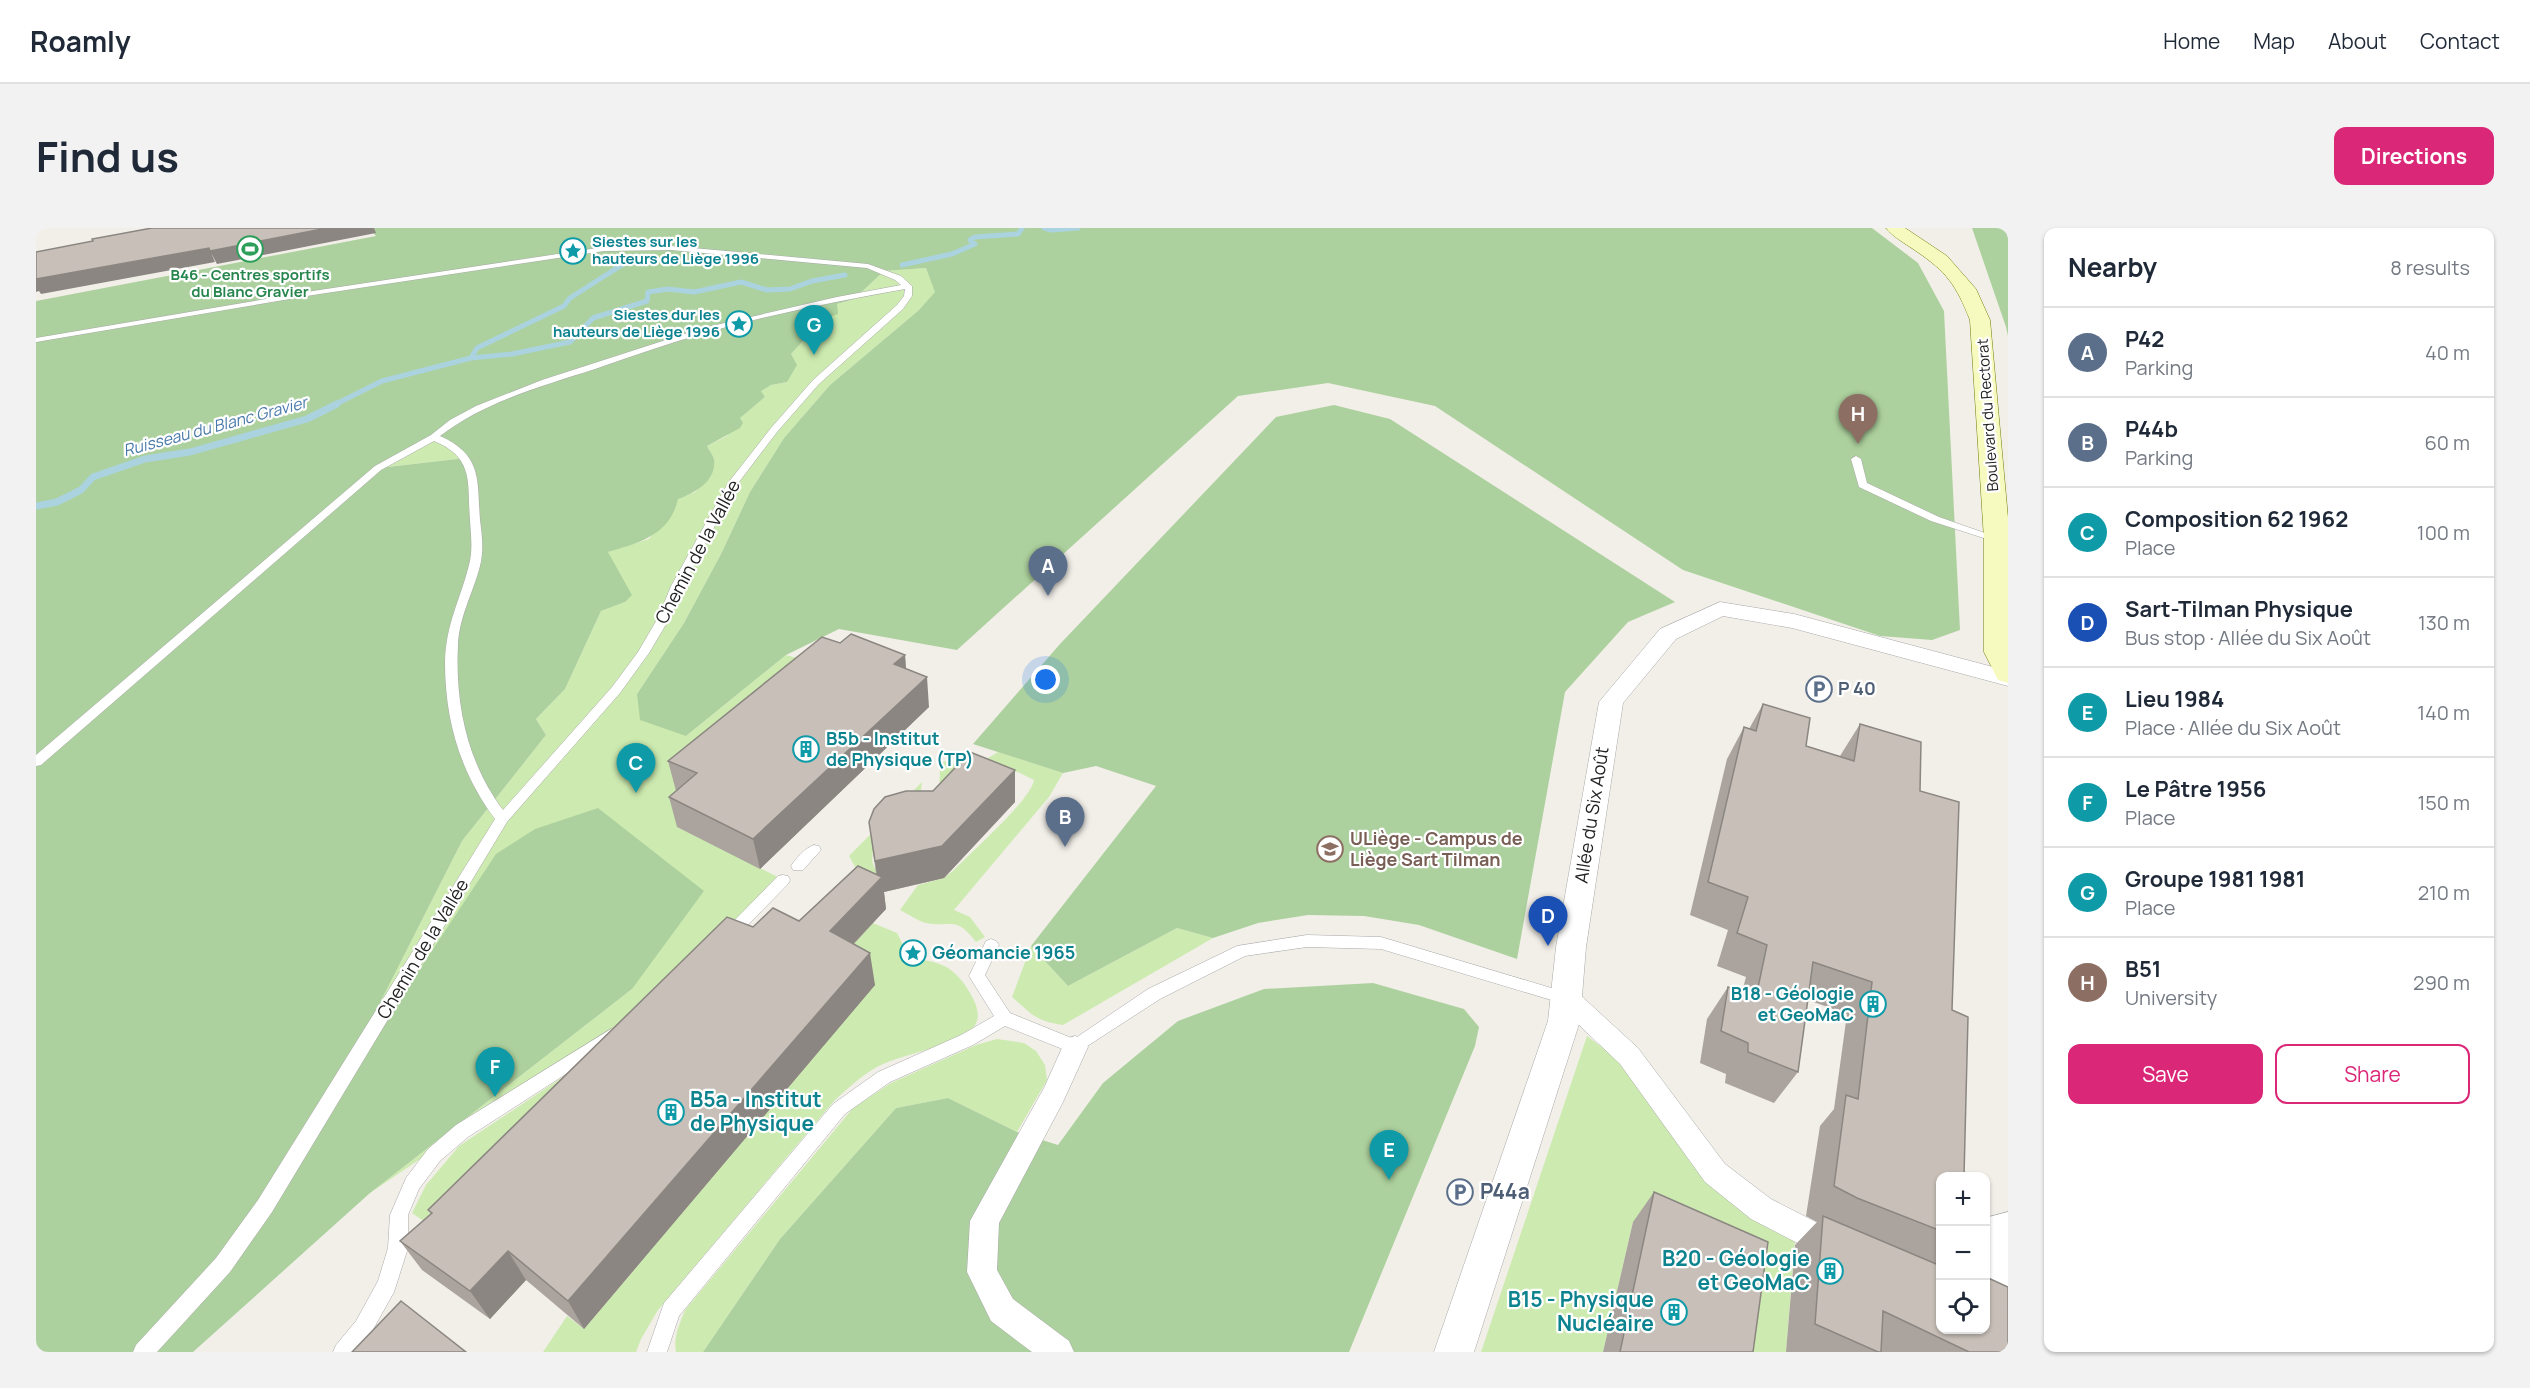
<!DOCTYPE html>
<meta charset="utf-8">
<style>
body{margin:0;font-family:Manrope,sans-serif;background:#f2f2f3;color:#1f2937}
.controls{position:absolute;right:18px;bottom:18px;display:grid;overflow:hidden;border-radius:12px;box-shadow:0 2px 4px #0004}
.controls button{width:54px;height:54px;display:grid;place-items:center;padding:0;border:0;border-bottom:2px solid #e0e1e3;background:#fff;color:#1f2937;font:30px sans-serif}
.you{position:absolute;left:1010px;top:452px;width:21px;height:21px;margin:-15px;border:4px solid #fff;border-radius:50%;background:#1a73e8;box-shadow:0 0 0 9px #1a73e833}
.badge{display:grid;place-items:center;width:39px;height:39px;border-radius:50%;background:#db2777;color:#fff;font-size:20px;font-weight:700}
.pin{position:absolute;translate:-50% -50px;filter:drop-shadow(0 2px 3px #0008)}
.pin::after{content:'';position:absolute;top:32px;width:21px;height:18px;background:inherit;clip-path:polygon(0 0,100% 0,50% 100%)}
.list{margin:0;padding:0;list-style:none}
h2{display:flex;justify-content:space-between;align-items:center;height:78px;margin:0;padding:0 24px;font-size:26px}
h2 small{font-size:20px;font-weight:400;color:#747a83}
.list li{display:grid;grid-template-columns:39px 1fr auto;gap:18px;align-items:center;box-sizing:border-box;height:90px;padding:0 24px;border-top:2px solid #e0e1e3}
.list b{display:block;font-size:22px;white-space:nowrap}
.list p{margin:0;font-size:20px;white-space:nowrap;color:#747a83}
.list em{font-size:20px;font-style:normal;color:#747a83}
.actions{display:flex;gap:12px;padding:18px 24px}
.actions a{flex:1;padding:14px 0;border:2px solid #db2777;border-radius:12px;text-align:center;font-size:21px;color:#db2777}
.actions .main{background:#db2777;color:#fff}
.icon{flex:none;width:33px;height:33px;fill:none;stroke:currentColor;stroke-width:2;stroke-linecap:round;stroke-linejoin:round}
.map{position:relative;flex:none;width:1972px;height:1124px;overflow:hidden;border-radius:12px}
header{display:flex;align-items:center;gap:36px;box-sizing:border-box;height:84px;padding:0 30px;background:#fff;border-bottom:2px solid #e0e1e3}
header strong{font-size:28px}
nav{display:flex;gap:33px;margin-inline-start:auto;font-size:21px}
.intro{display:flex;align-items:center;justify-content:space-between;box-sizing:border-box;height:144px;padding:0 36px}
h1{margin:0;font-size:42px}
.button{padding:15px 27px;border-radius:12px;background:#db2777;color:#fff;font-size:21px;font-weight:700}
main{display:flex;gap:36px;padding:0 36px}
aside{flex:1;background:#fff;border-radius:12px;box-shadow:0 2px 4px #0004}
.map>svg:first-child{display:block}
</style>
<header>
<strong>Roamly</strong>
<nav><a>Home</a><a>Map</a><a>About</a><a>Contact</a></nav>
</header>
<div class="intro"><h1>Find us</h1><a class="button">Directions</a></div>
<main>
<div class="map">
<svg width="1972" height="1124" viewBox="0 0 1972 1124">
<rect width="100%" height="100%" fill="#f2efe9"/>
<path fill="#cdebb0" d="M890,40L900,64L883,82L794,157L748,210L714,264L685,326L648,395L601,466L650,508L750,427L790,438L641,599L744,650L610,778L334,965L596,761L283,894L426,613L510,507L500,491L529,461L565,383L589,374L572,324L613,311L642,271L659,264L675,248L678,230L671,218L691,208L703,190L729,169L724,163L735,157L751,154L755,126L801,76L818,71L848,43Z
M398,209L431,230L342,240Z
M962,524L1027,545L1013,569L918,682L934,689L949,709L940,714C919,687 917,700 890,695C882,693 872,686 864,682L882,657L908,650L918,642C934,625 995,572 998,552L982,544L964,545L903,582L904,537L909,533C929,545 944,535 962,524Z
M886,554L881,592L841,612C835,627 833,636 845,648L826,651L813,628Z
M837,695L861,705L874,731C897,732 915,736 929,757C936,768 948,785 938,799C927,816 862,827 841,839C825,848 812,860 798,873L622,1082L605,1111L600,1124H507L531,1088L548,1101L838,757L799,735Z
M1141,700L1177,710L1027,797C999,793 996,786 976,769L995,718L1032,758Z
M599,801L413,1011L376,985L390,957L423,918Z
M1551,808L1587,835L1759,1012L1750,1124H1694L1597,994L1567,1124H1445Z
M961,811L988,815L1000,823L1009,837L1011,852L981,904L912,870L860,880L744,1011L667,1124H640C637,1109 644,1095 649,1082L817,880L855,855L940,817Z"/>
<path fill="#add19e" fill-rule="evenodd" d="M333,0H1836L1882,35L1908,83L1924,402L1896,412L1844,408L1647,342L1399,178L1292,155L1202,168L921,422L803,401L750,427L650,508L604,492L601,466L648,395L685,326L714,264L748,210L794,157L883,82L899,64L890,40L848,43L818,71L801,76L802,86L787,91L755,126L761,137L751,154L735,157L725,163L729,169L704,190L707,195L704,200L671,218C673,222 677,227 678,231C681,253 659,265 642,271C634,307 603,315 572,324L596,367L589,374L565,383L529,461L500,491L510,507L426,613L287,887L460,626L499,601L562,580L668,663L596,761L334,965L157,1124H0V73L340,8ZM398,209L430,230L343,240Z
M1936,0H1972V108L1970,99Z
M1298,177L1354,191L1639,374L1592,394L1529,464L1481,731L1383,697L1328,688L1272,687L1222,695L1177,710L1141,700L1032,758L995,718L1120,558L1060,538L1027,545L937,516L1024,416L1240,189Z
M1337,755L1428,781L1443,799L1439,818L1313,1124H667L744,1011L860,880L912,870L981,904L1022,917L1067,855L1142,793L1228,761Z"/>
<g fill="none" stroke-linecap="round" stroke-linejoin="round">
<path stroke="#aad3df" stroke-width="5" d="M1008,0L1016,2L1042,0
M866,37L916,26L939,16L934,12L939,9L982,6L986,0
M435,130L441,120L528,78L534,70L600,28
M298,177L346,153L435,130L476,126L534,114L557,90L611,73L612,64L632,61L658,64L705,54L731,62L754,61L776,53L809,47"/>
<path stroke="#aad3df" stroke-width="7" d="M0,278L21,274L45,262L57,249L109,231L154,224L271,191L301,176"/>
<g stroke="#a9a9a9" stroke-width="1">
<path id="service" d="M635,18L832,36L865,48L876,58V68L867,81L783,156L741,204L700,258L647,358L635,388L613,425L584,465L471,594L236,984L194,1044L121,1124H97L100,1117L180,1030L222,972L459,591C424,544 409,492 409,434C410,395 424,373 433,337C437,322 435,308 434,292C431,255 439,230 398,213L345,242L5,537L0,538V527L339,238L395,207L414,192L440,178L506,152L667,100L801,69L865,57L859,52L831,40L635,22L568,23L277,67L0,114V110L277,63L568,19ZM869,61L868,68L861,77L777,152L735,200L692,255L635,358L623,388L602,424L576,459L467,582C431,534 419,476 422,417C423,389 437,365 444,338C448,322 446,308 444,292C441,253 447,227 404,208C448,174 506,158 559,141C596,128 634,115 672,104C736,86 803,73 869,61Z
M1820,228L1825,231L1831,255L1903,289L1966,311L1961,314L1957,313L1895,293L1823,259L1815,231Z
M778,617L783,618L785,622L767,642H757L755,638C760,630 769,620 778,617Z
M747,647L752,648L754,652L752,656L699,710L694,712L689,710L686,706L689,702L742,648Z
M1271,707L1345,709L1532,765L1538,766L1540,771L1538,776L1532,777L1345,721L1271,719L1209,728L1124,771L1039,826L969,798L937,817L854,854L809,886L643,1088L631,1124H611L628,1075L797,876L842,844L925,807L958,788L933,748L950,713L955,711L960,713L963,717L949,747L974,785L1038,811L1112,761L1201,718Z
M575,801L581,803L583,808L581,813L432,909L404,933L383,961L372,987V1020L358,1064L334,1107L320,1124H297L300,1117L320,1093L342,1053L352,1020L354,987L370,950L392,921L420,897Z"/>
</g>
<g stroke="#a9a9a9" stroke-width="1">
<path id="pedestrian" d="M1532,761L1541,764L1602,820L1689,936L1735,971L1807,1008L1812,1018L1807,1028L1797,1032L1787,1028L1715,991L1669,954L1584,836L1523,778L1520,771L1523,764Z
M1039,808L1048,811L1052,819L1027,874L963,995L961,1042L977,1071L1033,1113L1038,1124H996L955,1093L931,1044L934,993L1008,860L1030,811Z
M1972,984V1094L1963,1097L1952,1093L1950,1087V996L1953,989Z"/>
</g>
<g stroke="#a9a9a9" stroke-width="1">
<path id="minor" d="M1684,374L1758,386L1972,443V458L1756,400L1687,388L1640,411L1587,475L1550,719L1544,793L1438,1124H1398L1512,793L1520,719L1563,474L1624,401Z"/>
</g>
<g stroke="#707d05" stroke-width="1">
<path id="secondary" d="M1850,0H1869L1911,28L1940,61L1954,92L1972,290V455L1962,452L1948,424V311L1934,92C1920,57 1911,44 1880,23C1870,16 1857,9 1850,0Z"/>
</g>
<use href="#service" fill="#fff" fill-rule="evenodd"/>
<use href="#pedestrian" fill="#fff" fill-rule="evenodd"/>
<use href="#minor" fill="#fff" fill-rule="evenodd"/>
<use href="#secondary" fill="#f7fabf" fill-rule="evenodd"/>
</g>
<path fill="#aba49e" d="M804,415L869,427L870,441L893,479L724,641L641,599L633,569L640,563L632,533Z
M1727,476L1770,518L1804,528L1824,496L1884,563L1905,948V1032L1900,1036L1972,1124H1750L1759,1017L1781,994L1770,988L1784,898L1798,881L1811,786L1772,772L1762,844L1738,875L1689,855L1690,846L1664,835L1671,791L1692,759L1706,764L1710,749L1681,738L1692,702L1654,687L1691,531L1708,499L1713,501Z
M979,542V574L908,650L848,664L850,681L818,716L839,757L548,1101L490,1052L454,1091L386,1042L364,1013L395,986L392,982L717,699L763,693L840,646L833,594L897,563Z
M1618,964L1717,1124H1567L1597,994Z"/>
<path fill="#8b8681" d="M291,0H338L340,5L181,36L174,23Z
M173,20L179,34L5,66L3,63L0,64V51Z
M869,427L871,456L858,436Z
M891,449L893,479L724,641L717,611Z
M979,542V574L908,650L848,664L850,681L799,735L794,703L842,654L839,633Z
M834,725L839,757L548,1101L532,1073Z
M472,1023L490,1052L454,1091L434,1063Z"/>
<path fill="#c7bfb8" stroke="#8b8681" stroke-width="1.5" d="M116,0H291L174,23L173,20L0,51V24L57,13L56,11Z
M815,406L869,427L858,436L891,449L717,611L633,569L661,545L632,533L786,409L804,415Z
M1727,476L1774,490L1770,518L1818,533L1824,496L1885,514L1884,563L1923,574L1916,782L1932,789L1928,948H1905V1003L1821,970L1798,958L1810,867L1822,871L1836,754L1777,734L1762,844L1712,824V815L1685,803L1692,759L1720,769L1731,717L1701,705L1712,669L1672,654L1708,499L1720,503Z
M934,524L979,542L906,618L839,633L833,594L838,581L849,569L870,563H897Z
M822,638L846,649L794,703L834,725L532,1073L472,1023L434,1063L364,1013L396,985L392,982L691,689L717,699L737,680L763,693Z
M1618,964L1732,1014L1717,1124H1584Z
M1787,988L1905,1038V1101H1950V1049L1972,1059V1124H1933L1847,1083L1845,1124H1842L1779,1096Z
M365,1073L430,1124H316Z"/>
<defs>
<g id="stadium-ring" transform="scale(1.35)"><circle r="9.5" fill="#fff" stroke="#2e9e5b" stroke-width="1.5"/><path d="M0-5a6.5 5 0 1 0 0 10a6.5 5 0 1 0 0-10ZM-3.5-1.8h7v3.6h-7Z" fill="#2e9e5b"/></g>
<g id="sight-ring" transform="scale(1.35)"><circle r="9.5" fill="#fff" stroke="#0f9aa8" stroke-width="1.5"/><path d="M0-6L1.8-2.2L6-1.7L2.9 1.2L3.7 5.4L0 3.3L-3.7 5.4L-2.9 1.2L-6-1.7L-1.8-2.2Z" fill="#0f9aa8"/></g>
<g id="parking-ring" transform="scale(1.35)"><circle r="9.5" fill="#fff" stroke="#5c6f8a" stroke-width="1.5"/><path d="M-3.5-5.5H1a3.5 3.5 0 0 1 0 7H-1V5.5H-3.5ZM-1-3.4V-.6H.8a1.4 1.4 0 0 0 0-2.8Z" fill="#5c6f8a"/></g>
<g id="building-ring" transform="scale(1.35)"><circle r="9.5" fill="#fff" stroke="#0f9aa8" stroke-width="1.5"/><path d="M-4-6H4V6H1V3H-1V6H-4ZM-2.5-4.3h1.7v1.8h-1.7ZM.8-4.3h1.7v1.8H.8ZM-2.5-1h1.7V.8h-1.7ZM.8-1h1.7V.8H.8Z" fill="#0f9aa8"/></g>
<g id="university-ring" transform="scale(1.35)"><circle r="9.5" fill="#fff" stroke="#8d6e63" stroke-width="1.5"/><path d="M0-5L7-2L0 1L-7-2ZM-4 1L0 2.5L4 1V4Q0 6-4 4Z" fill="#8d6e63"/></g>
</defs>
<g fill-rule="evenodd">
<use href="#stadium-ring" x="214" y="21"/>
<use href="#sight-ring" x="537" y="23"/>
<use href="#sight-ring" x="703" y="96"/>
<use href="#parking-ring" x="1783" y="461"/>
<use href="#building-ring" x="770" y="521"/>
<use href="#university-ring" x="1294" y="621"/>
<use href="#sight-ring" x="877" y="725"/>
<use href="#building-ring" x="1837" y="776"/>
<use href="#building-ring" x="635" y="884"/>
<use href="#parking-ring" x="1424" y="964"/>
<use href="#building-ring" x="1794" y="1043"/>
<use href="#building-ring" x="1638" y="1084"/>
</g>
<g text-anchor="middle" stroke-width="4.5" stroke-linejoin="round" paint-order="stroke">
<g font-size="15" font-weight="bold" fill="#0d838f" stroke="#fff" text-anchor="start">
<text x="556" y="19">Siestes sur les<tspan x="556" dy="17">hauteurs de Liège 1996</tspan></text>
<text x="684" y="92" text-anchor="end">Siestes dur les<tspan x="684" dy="17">hauteurs de Liège 1996</tspan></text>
</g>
<g font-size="15" font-weight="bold" fill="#27864d" stroke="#fff">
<text x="214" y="52">B46 - Centres sportifs<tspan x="214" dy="17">du Blanc Gravier</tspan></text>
</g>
<g font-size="15" fill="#222" stroke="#fff">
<text transform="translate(1952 187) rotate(-94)" y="5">Boulevard du Rectorat</text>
</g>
<g font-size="16" font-style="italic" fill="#4a7aab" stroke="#fff">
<text transform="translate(179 198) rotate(-15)" y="6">Ruisseau du Blanc Gravier</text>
</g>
<g font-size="18" fill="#222" stroke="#fff">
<text transform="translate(662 324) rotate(-62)" y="6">Chemin de la Vallée</text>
<text transform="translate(1556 587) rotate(-81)" y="6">Allée du Six Août</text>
<text transform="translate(387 721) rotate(-59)" y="6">Chemin de la Vallée</text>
</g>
<g font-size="18" font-weight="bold" fill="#4e5e75" stroke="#fff" text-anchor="start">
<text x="1802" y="467">P 40</text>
</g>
<g font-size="18" font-weight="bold" fill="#0d838f" stroke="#fff" text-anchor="start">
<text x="790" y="517">B5b - Institut<tspan x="790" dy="21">de Physique (TP)</tspan></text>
<text x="896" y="731">Géomancie 1965</text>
<text x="1818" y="772" text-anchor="end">B18 - Géologie<tspan x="1818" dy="21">et GeoMaC</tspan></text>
</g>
<g font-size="18" font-weight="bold" fill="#785e54" stroke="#fff" text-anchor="start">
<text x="1314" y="617">ULiège - Campus de<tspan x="1314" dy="21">Liège Sart Tilman</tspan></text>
</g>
<g font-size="21" font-weight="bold" fill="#0d838f" stroke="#fff" text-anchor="end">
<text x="654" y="879" text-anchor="start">B5a - Institut<tspan x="654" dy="24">de Physique</tspan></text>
<text x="1774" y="1038">B20 - Géologie<tspan x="1774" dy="24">et GeoMaC</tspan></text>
<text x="1618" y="1079">B15 - Physique<tspan x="1618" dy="24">Nucléaire</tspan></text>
</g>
<g font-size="21" font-weight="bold" fill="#4e5e75" stroke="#fff" text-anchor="start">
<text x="1444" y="971">P44a</text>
</g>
</g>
</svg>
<div class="controls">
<button>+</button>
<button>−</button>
<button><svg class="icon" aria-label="locate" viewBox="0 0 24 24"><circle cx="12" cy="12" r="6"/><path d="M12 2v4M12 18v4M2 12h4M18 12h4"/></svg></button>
</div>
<div class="you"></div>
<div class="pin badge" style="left:1012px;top:368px;background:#5c6f8a">A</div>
<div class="pin badge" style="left:1029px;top:619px;background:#5c6f8a">B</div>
<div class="pin badge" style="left:600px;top:565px;background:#0f9aa8">C</div>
<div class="pin badge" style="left:1512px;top:718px;background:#1a4fb4">D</div>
<div class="pin badge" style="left:1353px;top:952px;background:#0f9aa8">E</div>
<div class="pin badge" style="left:459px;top:869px;background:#0f9aa8">F</div>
<div class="pin badge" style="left:778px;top:127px;background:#0f9aa8">G</div>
<div class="pin badge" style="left:1822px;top:216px;background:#8d6e63">H</div>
</div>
<aside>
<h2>Nearby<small>8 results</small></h2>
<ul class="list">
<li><span class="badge" style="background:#5c6f8a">A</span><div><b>P42</b><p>Parking</p></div><em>40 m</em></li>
<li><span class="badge" style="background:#5c6f8a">B</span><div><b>P44b</b><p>Parking</p></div><em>60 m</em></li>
<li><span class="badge" style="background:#0f9aa8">C</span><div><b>Composition 62 1962</b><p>Place</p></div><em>100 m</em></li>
<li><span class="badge" style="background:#1a4fb4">D</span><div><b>Sart-Tilman Physique</b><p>Bus stop · Allée du Six Août</p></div><em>130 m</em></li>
<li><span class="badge" style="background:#0f9aa8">E</span><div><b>Lieu 1984</b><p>Place · Allée du Six Août</p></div><em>140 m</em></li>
<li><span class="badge" style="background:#0f9aa8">F</span><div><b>Le Pâtre 1956</b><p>Place</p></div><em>150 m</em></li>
<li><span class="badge" style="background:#0f9aa8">G</span><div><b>Groupe 1981 1981</b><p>Place</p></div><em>210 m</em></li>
<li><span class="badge" style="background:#8d6e63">H</span><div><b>B51</b><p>University</p></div><em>290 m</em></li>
</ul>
<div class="actions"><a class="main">Save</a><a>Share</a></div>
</aside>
</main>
